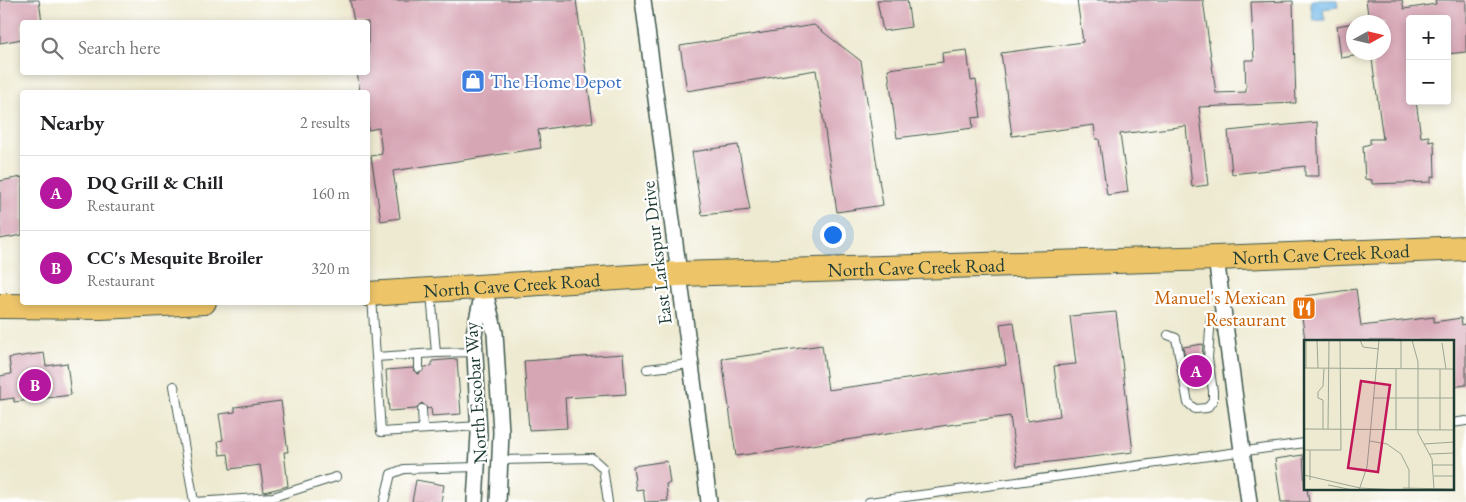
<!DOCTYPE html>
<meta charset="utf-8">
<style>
body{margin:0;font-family:"EB Garamond",serif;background:#f2f2f2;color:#202124}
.controls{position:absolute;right:15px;top:15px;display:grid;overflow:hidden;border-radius:5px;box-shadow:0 2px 8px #0003}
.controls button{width:45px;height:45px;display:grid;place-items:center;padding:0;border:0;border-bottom:1px solid #e0e0e0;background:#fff;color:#202124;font:25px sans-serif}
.compass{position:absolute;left:1346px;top:15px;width:45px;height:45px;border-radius:50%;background:#fff;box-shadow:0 2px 8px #0003;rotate:82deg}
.you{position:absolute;left:832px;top:234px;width:18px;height:18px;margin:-12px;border:4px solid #fff;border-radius:50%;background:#1a73e8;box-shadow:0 0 0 8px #1a73e833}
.badge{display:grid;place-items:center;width:32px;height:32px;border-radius:50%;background:#b5179e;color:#fff;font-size:16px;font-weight:700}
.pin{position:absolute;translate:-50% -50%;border:2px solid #fff;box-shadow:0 1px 5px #0006}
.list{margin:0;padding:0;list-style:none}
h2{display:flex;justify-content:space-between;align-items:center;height:65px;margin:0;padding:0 20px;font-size:21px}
h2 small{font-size:16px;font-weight:400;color:#757577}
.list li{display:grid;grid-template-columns:32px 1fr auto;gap:15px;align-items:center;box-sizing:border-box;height:75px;padding:0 20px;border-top:1px solid #e0e0e0}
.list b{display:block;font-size:19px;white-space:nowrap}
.list p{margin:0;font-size:16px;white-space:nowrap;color:#757577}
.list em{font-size:16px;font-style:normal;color:#757577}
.icon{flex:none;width:28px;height:28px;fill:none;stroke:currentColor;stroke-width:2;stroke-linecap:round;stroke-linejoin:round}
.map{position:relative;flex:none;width:1466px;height:502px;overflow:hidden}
.search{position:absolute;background:#fff;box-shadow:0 2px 8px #0003;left:20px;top:20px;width:350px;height:55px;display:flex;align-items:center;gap:12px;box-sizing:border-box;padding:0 18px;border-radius:5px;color:#757577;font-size:19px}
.panel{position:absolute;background:#fff;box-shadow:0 2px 8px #0003;left:20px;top:90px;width:350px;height:215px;border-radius:5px}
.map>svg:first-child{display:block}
</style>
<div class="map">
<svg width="1466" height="502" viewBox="0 0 1466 502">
<rect width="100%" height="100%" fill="#fff"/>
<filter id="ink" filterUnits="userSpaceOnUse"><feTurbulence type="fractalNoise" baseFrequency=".02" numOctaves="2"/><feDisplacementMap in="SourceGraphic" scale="10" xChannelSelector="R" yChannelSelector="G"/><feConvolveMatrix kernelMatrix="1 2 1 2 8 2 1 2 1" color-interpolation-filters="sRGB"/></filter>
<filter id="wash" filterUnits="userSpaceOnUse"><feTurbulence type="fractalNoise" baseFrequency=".0096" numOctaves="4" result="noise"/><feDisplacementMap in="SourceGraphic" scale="20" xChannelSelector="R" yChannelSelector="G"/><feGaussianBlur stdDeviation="1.12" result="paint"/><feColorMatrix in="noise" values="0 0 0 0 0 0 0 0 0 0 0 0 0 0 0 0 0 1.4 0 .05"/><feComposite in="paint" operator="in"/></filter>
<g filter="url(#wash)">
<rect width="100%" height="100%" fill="#eeead1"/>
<path fill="#6fb7e7" stroke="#477a8e" d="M1312,0H1337L1338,7L1323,9L1325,20L1313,21L1310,2Z"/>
<g id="blocks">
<path fill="#d7a6b5" d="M0,0H39L42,22H22V39L0,43Z
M350,0H576L593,122L538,130L541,148L393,171L400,218L381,221L371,156L382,154L379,128L368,130V92H360L357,72H368V22H354Z
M877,0H907L911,27L883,31Z
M1077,0H1203L1216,93L1246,92L1245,60H1254L1251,2L1293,1L1296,103L1199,107L1208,185L1192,187L1186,126L1120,134L1128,192L1107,195L1099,139H1096L1094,125L1012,136L1001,53L1083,42Z
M1366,0H1402L1404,9L1436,4L1435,0H1466V52L1447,54V19H1410V101H1416L1421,137L1429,136V142L1434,141L1435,176L1431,177V182L1372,184V180L1365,179L1363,146L1370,144V139H1383L1371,52H1384V22H1369Z
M1354,23V56L1341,58L1337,26Z
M814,25L861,61L883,205L837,212L816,70L687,91L680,46Z
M967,50L971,81L976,80L981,117L972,118L973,128L897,138L888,69L943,62L942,53Z
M1317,122L1319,176H1305V166L1232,174L1228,131Z
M738,145L750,210L702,215L692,152Z
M22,177V235L0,239V181Z
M1356,289L1361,326L1434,317V322L1461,318L1462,325L1466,324V385L1452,387V341H1305L1300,300L1306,299L1305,296Z
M1116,312L1133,452L1017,466L1010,416L736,456L722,359L822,345L828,390L1006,365L1000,324L1014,322L1027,421L1060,416L1054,366L1076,364L1070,316Z
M1203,344L1202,359L1206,384L1191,386L1183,347Z
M44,353L46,366L67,363L71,395L14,402V398L0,400V376L11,374L9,358Z
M623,354L626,394L565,398L567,428L529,430L524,361Z
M457,359L461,414L432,416L431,408L428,409L422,403L419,405L416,409L389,411L386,370L413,368L416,373L419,374L425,367L432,366V361Z
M281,401L288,452H284L288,486L264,492L260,465L230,469L228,454L220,455L218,441L223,440L219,414L235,412V407Z
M1303,455L1305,488H1307L1309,502H1281L1275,459Z
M667,461L670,483L666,484L668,501L645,502L643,489L636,490L633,466Z
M416,480L444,485L441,502H412Z"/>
</g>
</g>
<g filter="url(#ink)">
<use href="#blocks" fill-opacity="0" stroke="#3e574c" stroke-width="1"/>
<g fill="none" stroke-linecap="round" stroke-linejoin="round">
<g stroke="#3e574c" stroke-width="10">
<path id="lane" d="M372,297L376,357L436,353L431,293
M1168,335L1176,338L1188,403L1195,409L1207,408L1213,400V391L1208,358L1211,316
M436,353L475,352
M419,354V368
M376,357L381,432L479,426
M647,369L690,364
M174,386L194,502L273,497L336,477
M422,409L423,429
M1452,423L1466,421
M501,460L592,458L603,468L608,502
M384,502L391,474L404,469L478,467
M869,502L1305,443"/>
</g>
<g stroke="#3e574c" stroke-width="18">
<path id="street" d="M643,0L709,502
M1216,258L1249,502
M484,288L495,333L501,432L498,502
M475,502L479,434L474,334L483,292"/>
</g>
<g stroke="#3e574c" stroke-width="26">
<g id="primary">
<path id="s1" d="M368,294L679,274L1216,258L1466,248"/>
<path d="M0,306L101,307L204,302"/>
</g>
</g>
<use href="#lane" stroke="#fff" stroke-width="8"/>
<use href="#street" stroke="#fff" stroke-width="15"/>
<use href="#primary" stroke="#eec469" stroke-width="24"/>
</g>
</g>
<defs>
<g id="shop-square" transform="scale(1.25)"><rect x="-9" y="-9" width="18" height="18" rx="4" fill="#3f7fe0" stroke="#fff"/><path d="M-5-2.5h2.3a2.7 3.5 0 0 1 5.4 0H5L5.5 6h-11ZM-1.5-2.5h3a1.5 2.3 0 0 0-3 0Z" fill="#fff"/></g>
<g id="restaurant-square" transform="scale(1.25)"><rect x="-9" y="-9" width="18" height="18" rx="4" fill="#e8710a" stroke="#fff"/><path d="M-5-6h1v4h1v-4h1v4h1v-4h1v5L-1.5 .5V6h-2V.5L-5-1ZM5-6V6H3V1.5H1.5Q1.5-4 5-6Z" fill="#fff"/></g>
</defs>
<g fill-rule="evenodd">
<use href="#shop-square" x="473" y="81"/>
<use href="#restaurant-square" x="1304" y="308"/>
</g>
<g text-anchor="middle" stroke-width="4.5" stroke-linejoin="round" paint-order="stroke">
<g font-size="19" fill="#366cbe" stroke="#fff" text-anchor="start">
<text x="490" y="88">The Home Depot</text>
</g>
<g font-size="19" fill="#1f3d34" stroke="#fff">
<text transform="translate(656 253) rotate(-97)" y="7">East Larkspur Drive</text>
<text dy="7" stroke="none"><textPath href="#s1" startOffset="954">North Cave Creek Road</textPath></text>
<text dy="7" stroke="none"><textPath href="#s1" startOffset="549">North Cave Creek Road</textPath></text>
<text dy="7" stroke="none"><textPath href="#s1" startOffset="144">North Cave Creek Road</textPath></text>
<text transform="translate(475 393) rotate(-94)" y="7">North Escobar Way</text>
</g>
<g font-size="19" fill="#c56008" stroke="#fff" text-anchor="end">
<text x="1286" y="304">Manuel's Mexican<tspan x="1286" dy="22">Restaurant</tspan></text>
</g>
</g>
<g transform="translate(1304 340)">
<rect width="150" height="150" fill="#eeead1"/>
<path fill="none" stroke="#9ba592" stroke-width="1" d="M2,0V28M13,0L14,28M56,0L59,7L75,9M97,0V28M108,0L114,22V93L128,119L130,150M138,3L142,29M0,28L150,29M70,58H150M0,85V35M0,89L150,90M19,89V60L14,58V52L19,46L20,29M24,89L25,0M92,90V29M136,90V29M66,101L83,104L97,114L105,130V150M120,104L150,102M0,110H37L36,0M6,110V140M126,114L150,113M129,125H150M0,135L56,148L94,150M130,136H150M24,145L49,150M99,148L150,149M55,150L63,127L75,0"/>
<path fill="#c2185b" fill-opacity="0.15" stroke="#c2185b" stroke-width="2.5" d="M57,41L86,45L74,132L44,128Z"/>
<rect width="150" height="150" fill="none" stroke="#1f3d34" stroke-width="2.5"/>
</g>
</svg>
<div class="controls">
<button>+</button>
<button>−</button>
</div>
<svg class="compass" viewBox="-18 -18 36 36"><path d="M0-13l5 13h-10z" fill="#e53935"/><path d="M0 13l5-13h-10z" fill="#757577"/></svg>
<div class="you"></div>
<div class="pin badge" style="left:1196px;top:371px">A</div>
<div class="pin badge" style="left:35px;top:385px">B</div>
<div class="search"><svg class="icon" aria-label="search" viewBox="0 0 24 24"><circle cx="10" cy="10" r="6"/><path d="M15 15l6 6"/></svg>Search here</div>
<section class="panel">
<h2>Nearby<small>2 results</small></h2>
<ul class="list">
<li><span class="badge">A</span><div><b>DQ Grill &amp; Chill</b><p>Restaurant</p></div><em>160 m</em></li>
<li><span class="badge">B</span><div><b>CC's Mesquite Broiler</b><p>Restaurant</p></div><em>320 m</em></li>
</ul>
</section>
</div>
